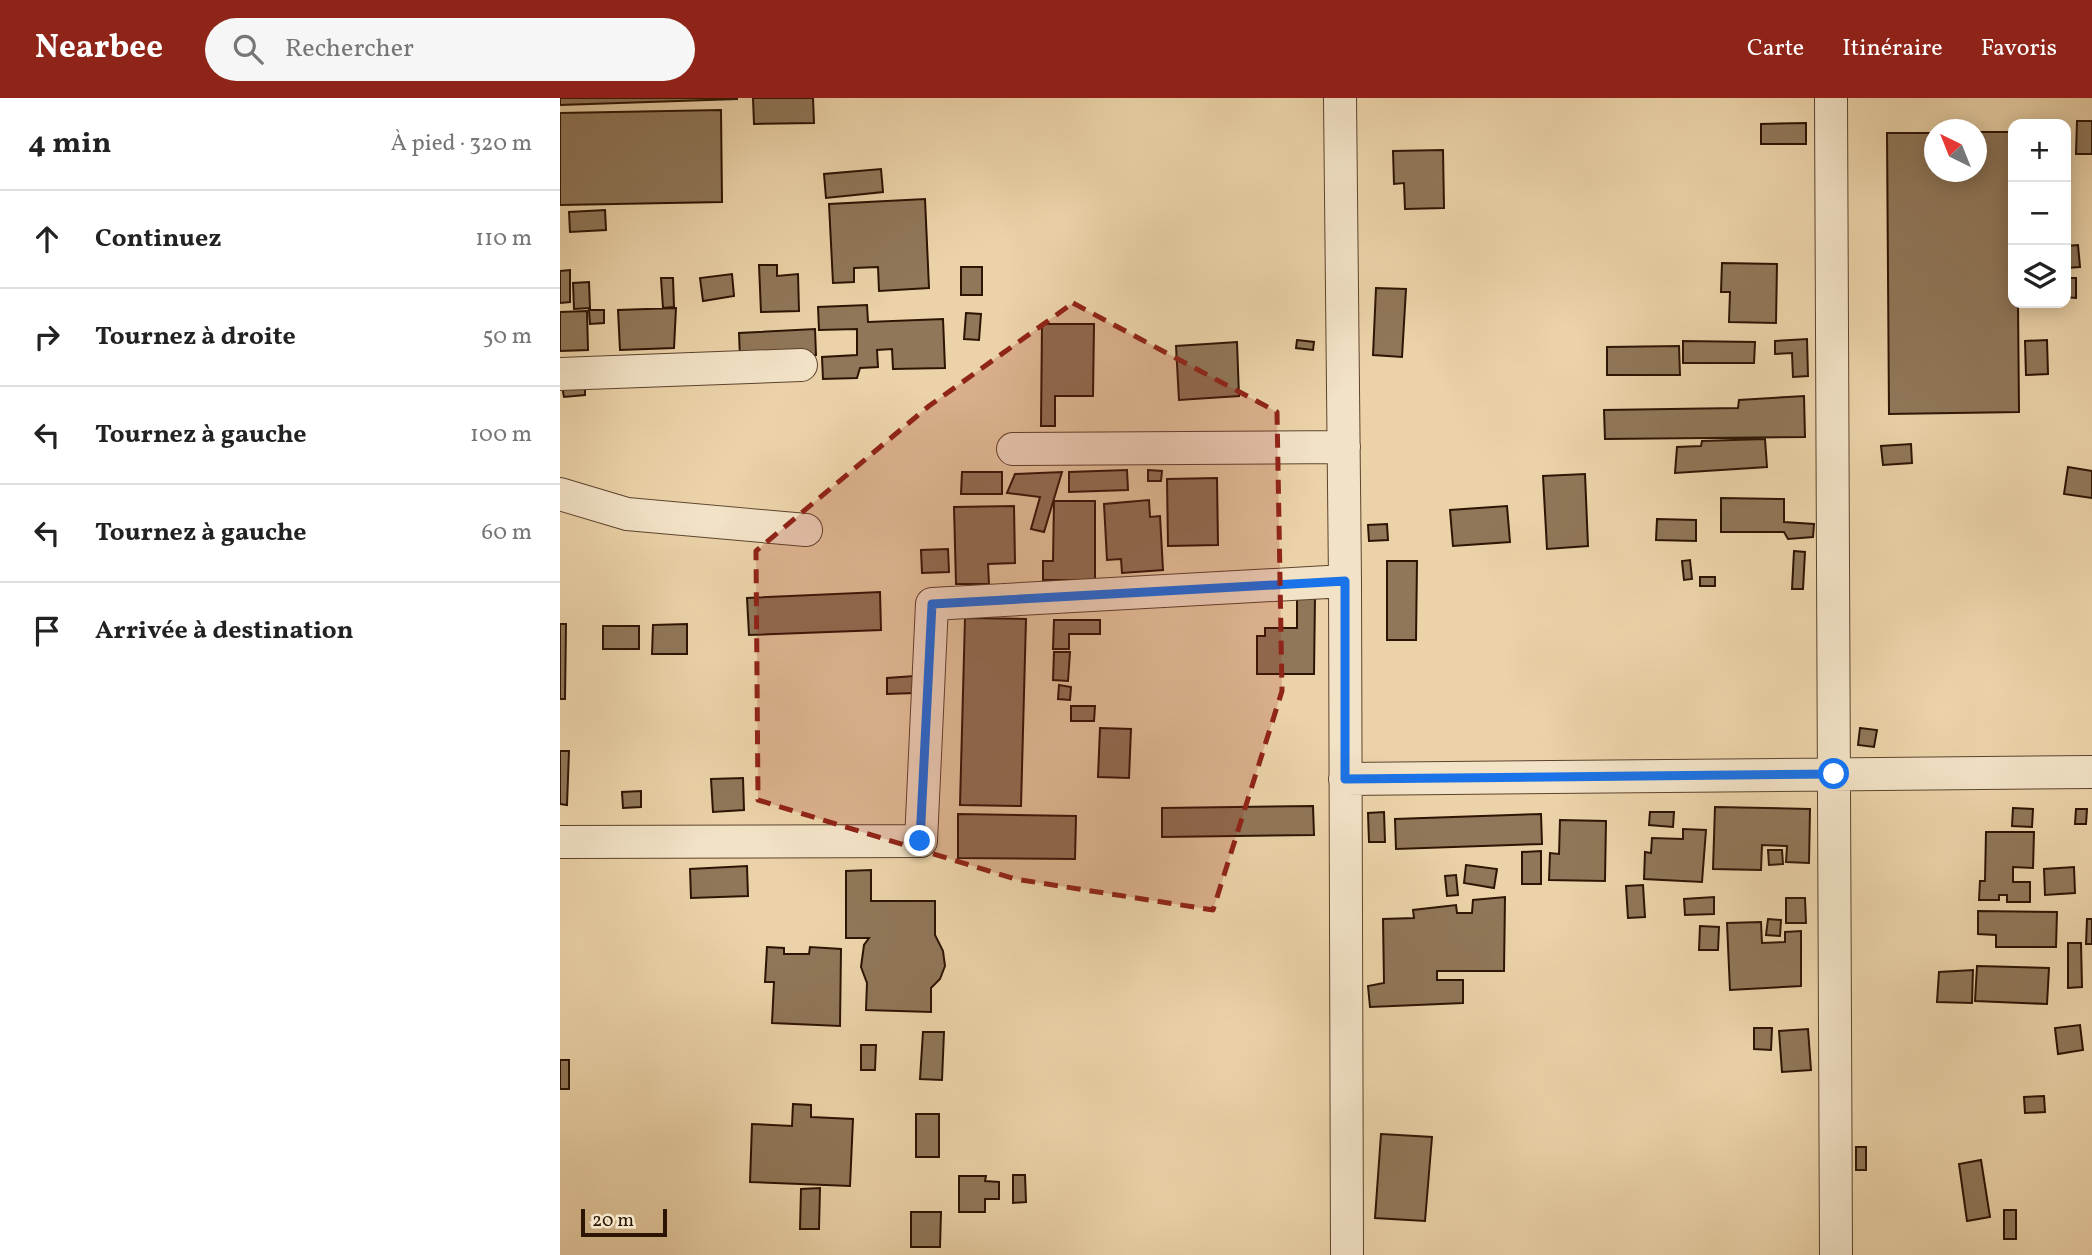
<!DOCTYPE html>
<html lang="fr">
<meta charset="utf-8">
<style>
body{margin:0;font-family:Vollkorn,serif;background:#f6f6f6;color:#222}
.controls{position:absolute;right:21px;top:21px;display:grid;overflow:hidden;border-radius:14px;box-shadow:0 4px 18px #0003}
.controls button{width:63px;height:63px;display:grid;place-items:center;padding:0;border:0;border-bottom:2px solid #e0e0e0;background:#fff;color:#222;font:35px sans-serif}
.compass{position:absolute;left:1364px;top:21px;width:63px;height:63px;border-radius:50%;background:#fff;box-shadow:0 4px 18px #0003;rotate:317deg}
.scale{position:absolute;left:21px;bottom:18px;width:86px;box-sizing:border-box;padding-left:7px;border:4px solid #2d1504;border-top:0;font-size:19px;line-height:24px;white-space:nowrap;color:#2d1504;-webkit-text-stroke:5px #f2e2c6;paint-order:stroke}
.stop{position:absolute;width:21px;height:21px;margin:-16px;border:5px solid #1a73e8;border-radius:50%;background:#fff}
.stop.end{background:#1a73e8;border-color:#fff;box-shadow:0 2px 7px #0008}
.list{margin:0;padding:0;list-style:none}
h2{display:flex;justify-content:space-between;align-items:center;height:91px;margin:0;padding:0 28px;font-size:30px}
h2 small{font-size:23px;font-weight:400;color:#767676}
.list li{display:grid;grid-template-columns:46px 1fr auto;gap:21px;align-items:center;box-sizing:border-box;height:98px;padding:0 28px;border-top:2px solid #e0e0e0}
.list b{display:block;font-size:26px;white-space:nowrap}
.list em{font-size:23px;font-style:normal;color:#767676}
.icon{flex:none;width:38px;height:38px;fill:none;stroke:currentColor;stroke-width:2;stroke-linecap:round;stroke-linejoin:round}
.map{position:relative;flex:none;width:1532px;height:1157px;overflow:hidden}
header{display:flex;align-items:center;gap:42px;box-sizing:border-box;height:98px;padding:0 35px;background:#8f2418;color:#fff}
header strong{font-size:33px}
nav{display:flex;gap:38px;margin-inline-start:auto;font-size:24px}
.search{width:490px;height:63px;background:#f6f6f6;display:flex;align-items:center;gap:18px;box-sizing:border-box;padding:0 24px;border-radius:38px;color:#767676;font-size:26px}
main{display:flex}
aside{flex:1;background:#fff}
.map>svg:first-child{display:block}
</style>
<header>
<strong>Nearbee</strong>
<div class="search"><svg class="icon" aria-label="search" viewBox="0 0 24 24"><circle cx="10" cy="10" r="6"/><path d="M15 15l6 6"/></svg>Rechercher</div>
<nav><a>Carte</a><a>Itinéraire</a><a>Favoris</a></nav>
</header>
<main>
<aside>
<h2>4 min<small>À pied · 320 m</small></h2>
<ul class="list">
<li><svg class="icon" aria-label="ahead" viewBox="0 0 24 24"><path d="M12 20V5M6 11l6-6 6 6"/></svg><div><b>Continuez</b></div><em>110 m</em></li>
<li><svg class="icon" aria-label="right" viewBox="0 0 24 24"><path d="M7 20v-9h11M14 6l5 5-5 5"/></svg><div><b>Tournez à droite</b></div><em>50 m</em></li>
<li><svg class="icon" aria-label="left" viewBox="0 0 24 24"><path d="M17 20v-9H6M10 6l-5 5 5 5"/></svg><div><b>Tournez à gauche</b></div><em>100 m</em></li>
<li><svg class="icon" aria-label="left" viewBox="0 0 24 24"><path d="M17 20v-9H6M10 6l-5 5 5 5"/></svg><div><b>Tournez à gauche</b></div><em>60 m</em></li>
<li><svg class="icon" aria-label="arrive" viewBox="0 0 24 24"><path d="M6 21V4h12l-3 4 3 4H6"/></svg><div><b>Arrivée à destination</b></div></li>
</ul>
</aside>
<div class="map">
<svg width="1532" height="1157" viewBox="0 0 1532 1157">
<rect width="100%" height="100%" fill="#ebd2a8"/>
<filter id="stains"><feTurbulence type="fractalNoise" baseFrequency=".00286" numOctaves="4"/><feColorMatrix values="0 0 0 0 .2 0 0 0 0 .09 0 0 0 0 .02 0 0 0 .5 -.17"/></filter>
<radialGradient id="worn" r=".72"><stop offset=".6" stop-color="#630" stop-opacity="0"/><stop offset="1" stop-color="#630" stop-opacity=".3"/></radialGradient>
<path fill="#907759" stroke="#2d1504" stroke-width="2" d="M0,0H177V1L0,7Z
M193,0H253L254,25L194,26Z
M161,12L162,104L0,107V15Z
M1463,23H1487V26H1463Z
M1517,23H1532V56H1516Z
M1246,25V46H1201V26Z
M1416,34H1453V205H1458L1459,314L1329,316L1327,35H1374V74H1416Z
M883,52L884,110L845,111L844,85L834,86L833,53Z
M321,71L323,94L266,100L264,76Z
M365,101L369,190L319,193L318,169L294,170V184L273,185L269,106Z
M45,112L46,132L10,134L9,114Z
M1518,147L1520,169L1506,170V148Z
M1162,165L1217,166L1216,225L1169,224L1170,194H1161Z
M199,167H217V178L238,176L239,213L201,214Z
M401,169H422V197H401Z
M10,172V204L0,205V173Z
M172,176L174,198L143,203L140,180Z
M101,180H113L114,209L103,210Z
M1506,180H1516V200L1506,199Z
M29,184L30,210L14,211L13,185Z
M816,190L846,191L842,259L813,257Z
M307,207L308,224L383,221L385,270L333,271L332,251L317,252L318,269L300,270L297,280L263,281L262,259L297,257V231L259,232L258,209Z
M116,210L114,250L60,252L58,212Z
M29,212H44V225L30,226Z
M27,213L28,252L0,253V214Z
M406,215L421,216L419,242L404,241Z
M482,226H534L533,298H495V328H481Z
M255,231L256,257L180,260L179,235Z
M1247,241L1248,278L1233,279L1232,255L1215,256V243Z
M737,242L754,244L753,252L736,250Z
M1487,242L1488,276L1466,277L1465,243Z
M1123,243L1195,244L1194,265H1123Z
M677,244L679,298L619,302L616,248Z
M1119,248L1120,277H1047V249Z
M25,278V297L4,299L0,279Z
M1244,298L1245,339L1045,341L1044,312L1178,310L1179,302Z
M1205,341L1207,369L1115,375L1117,349L1141,348L1142,343Z
M1351,346L1352,365L1323,367L1321,348Z
M1508,369L1532,373V400L1504,396Z
M567,372L568,392L509,394V374Z
M588,372L602,373L601,383H588Z
M402,374H442V396H401Z
M502,374L484,434L471,431L480,399L447,395L455,376Z
M1025,376L1028,448L987,451L983,378Z
M657,380L658,447L608,448L607,381Z
M1161,400L1224,401V424L1254,426L1253,439L1228,441L1224,434H1161Z
M589,402L590,419L600,418L603,472L562,475L561,461L547,462L544,406Z
M494,403H535V482H483V463H493Z
M454,408L455,465L428,466L429,486H396L394,409Z
M947,408L950,444L893,448L890,412Z
M1097,421L1136,422V443L1096,442Z
M827,426L828,442L809,443L808,427Z
M388,451L389,474L362,475L361,452Z
M1234,453L1245,454L1243,491H1232Z
M1130,462L1132,481L1124,482L1122,463Z
M827,463H857L856,542H827Z
M1140,479H1155V488H1140Z
M320,494L321,532L189,537L187,500Z
M737,498H755L754,576H697V538H705V530H737Z
M405,520L466,521L461,708L400,707Z
M494,522H540V536H509V551H493Z
M0,526H6L5,601H0Z
M127,526V556H92L93,527Z
M43,528H79V551H43Z
M494,554H510L508,583L493,582Z
M354,578L355,595L327,596V580Z
M499,587L511,589L510,602L498,601Z
M511,608H535L534,623H511Z
M540,630L571,631L569,680L538,679Z
M1300,630L1317,632L1314,649L1298,647Z
M0,653H9L7,707L0,706Z
M183,680L184,712L153,714L151,681Z
M81,693V709L63,710L62,694Z
M753,708L754,737L602,739V710Z
M1155,709L1250,711L1249,765L1226,764L1227,748L1202,747L1201,772L1153,771Z
M1453,710L1473,711L1472,729L1452,728Z
M1516,711H1527L1526,726H1515Z
M824,714L825,744H809L808,715Z
M1090,714H1114L1113,729L1089,727Z
M398,716L516,718L515,761L398,760Z
M981,716L982,746L836,751L835,721Z
M1000,722L1046,723L1045,783L989,782L990,755L999,756Z
M1123,731L1146,732L1142,784L1084,781L1085,754L1091,755L1092,740L1123,741Z
M1426,734H1474L1473,770L1453,769V784H1470V804H1447V797H1439V802H1419L1420,783H1425Z
M1208,752H1222L1223,766L1209,767Z
M981,753V786H962V754Z
M906,767L937,771L934,790L904,785Z
M187,768L188,798L131,800L130,771Z
M1514,769L1515,795L1485,797L1484,771Z
M311,772V803H375V837L383,853L385,868L380,881L371,890V914L306,912L307,885L301,869L304,847L309,840H286V773Z
M896,777L898,797L887,798L885,778Z
M1083,787L1085,819L1068,820L1066,788Z
M945,799L944,873H877V882H903V905L810,909L808,888L824,885L823,821L854,820L853,812L896,807L897,815H912L913,802Z
M1154,799V816L1125,817L1124,801Z
M1226,800H1245L1246,825H1226Z
M1418,813L1497,814L1496,849H1436V837L1418,836Z
M1208,821L1221,822L1220,838L1206,837Z
M1527,821H1532V846H1526Z
M1201,824L1202,845L1225,844V834L1241,833V888L1170,892L1167,825Z
M1140,828L1159,829L1158,852H1139Z
M1508,845H1521L1522,889L1508,890Z
M207,849L224,850V856H249L250,849L281,851L280,928L212,925L214,884H205Z
M1417,868L1489,870L1487,906L1415,903Z
M1413,872L1412,905L1377,904L1379,874Z
M1520,927L1523,952L1498,956L1495,930Z
M1194,930H1212L1211,952L1194,951Z
M1248,931L1251,972L1222,974L1219,933Z
M363,934H384L382,982L360,981Z
M301,947H316L315,972H301Z
M0,962H9V991H0Z
M1484,998L1485,1014L1465,1015L1464,999Z
M233,1006L251,1007V1019L293,1021L290,1088L190,1084L192,1026L232,1028Z
M356,1016H379V1059H356Z
M821,1036L872,1039L865,1123L815,1120Z
M1296,1049H1306V1072H1296Z
M1421,1062L1430,1119L1407,1123L1399,1066Z
M453,1077H465L466,1104L453,1105Z
M399,1078H426L425,1083L439,1084V1101H425V1114H399Z
M260,1090L259,1131H240L241,1091Z
M1444,1112H1456V1141H1444Z
M351,1114H381L380,1149H351Z"/>
<g fill="none" stroke-linecap="round" stroke-linejoin="round">
<g stroke="#5c442d" stroke-width="34">
<path id="minor" d="M780,0L785,483L787,1157
M1271,0L1276,1157
M0,276L241,267
M453,351L784,349
M0,396L67,416L246,432
M785,681L1532,674
M0,744L361,743L372,506L785,483"/>
</g>
<use href="#minor" stroke="#f2e2c6" stroke-width="32"/>
</g>
<g fill="none" stroke-linecap="round" stroke-linejoin="round">
<path stroke="#1a73e8" stroke-width="9" d="M360,743L372,506L785,483V681L1274,676"/>
</g>
<path fill="#8f2418" fill-opacity="0.2" stroke="#8f2418" stroke-width="5" stroke-dasharray="14 9" stroke-linejoin="round" d="M513,205L717,314L722,593L653,812L455,781L198,702L196,453L369,308Z"/>
<rect width="100%" height="100%" filter="url(#stains)"/>
<rect width="100%" height="100%" fill="url(#worn)"/>
</svg>
<div class="controls">
<button>+</button>
<button>−</button>
<button><svg class="icon" aria-label="layers" viewBox="0 0 24 24"><path d="M12 4l9 5-9 5-9-5zM3 14l9 5 9-5"/></svg></button>
</div>
<svg class="compass" viewBox="-18 -18 36 36"><path d="M0-13l5 13h-10z" fill="#e53935"/><path d="M0 13l5-13h-10z" fill="#767676"/></svg>
<div class="scale">20 m</div>
<div class="stop" style="left:1274px;top:676px"></div>
<div class="stop end" style="left:360px;top:743px"></div>
</div>
</main>
